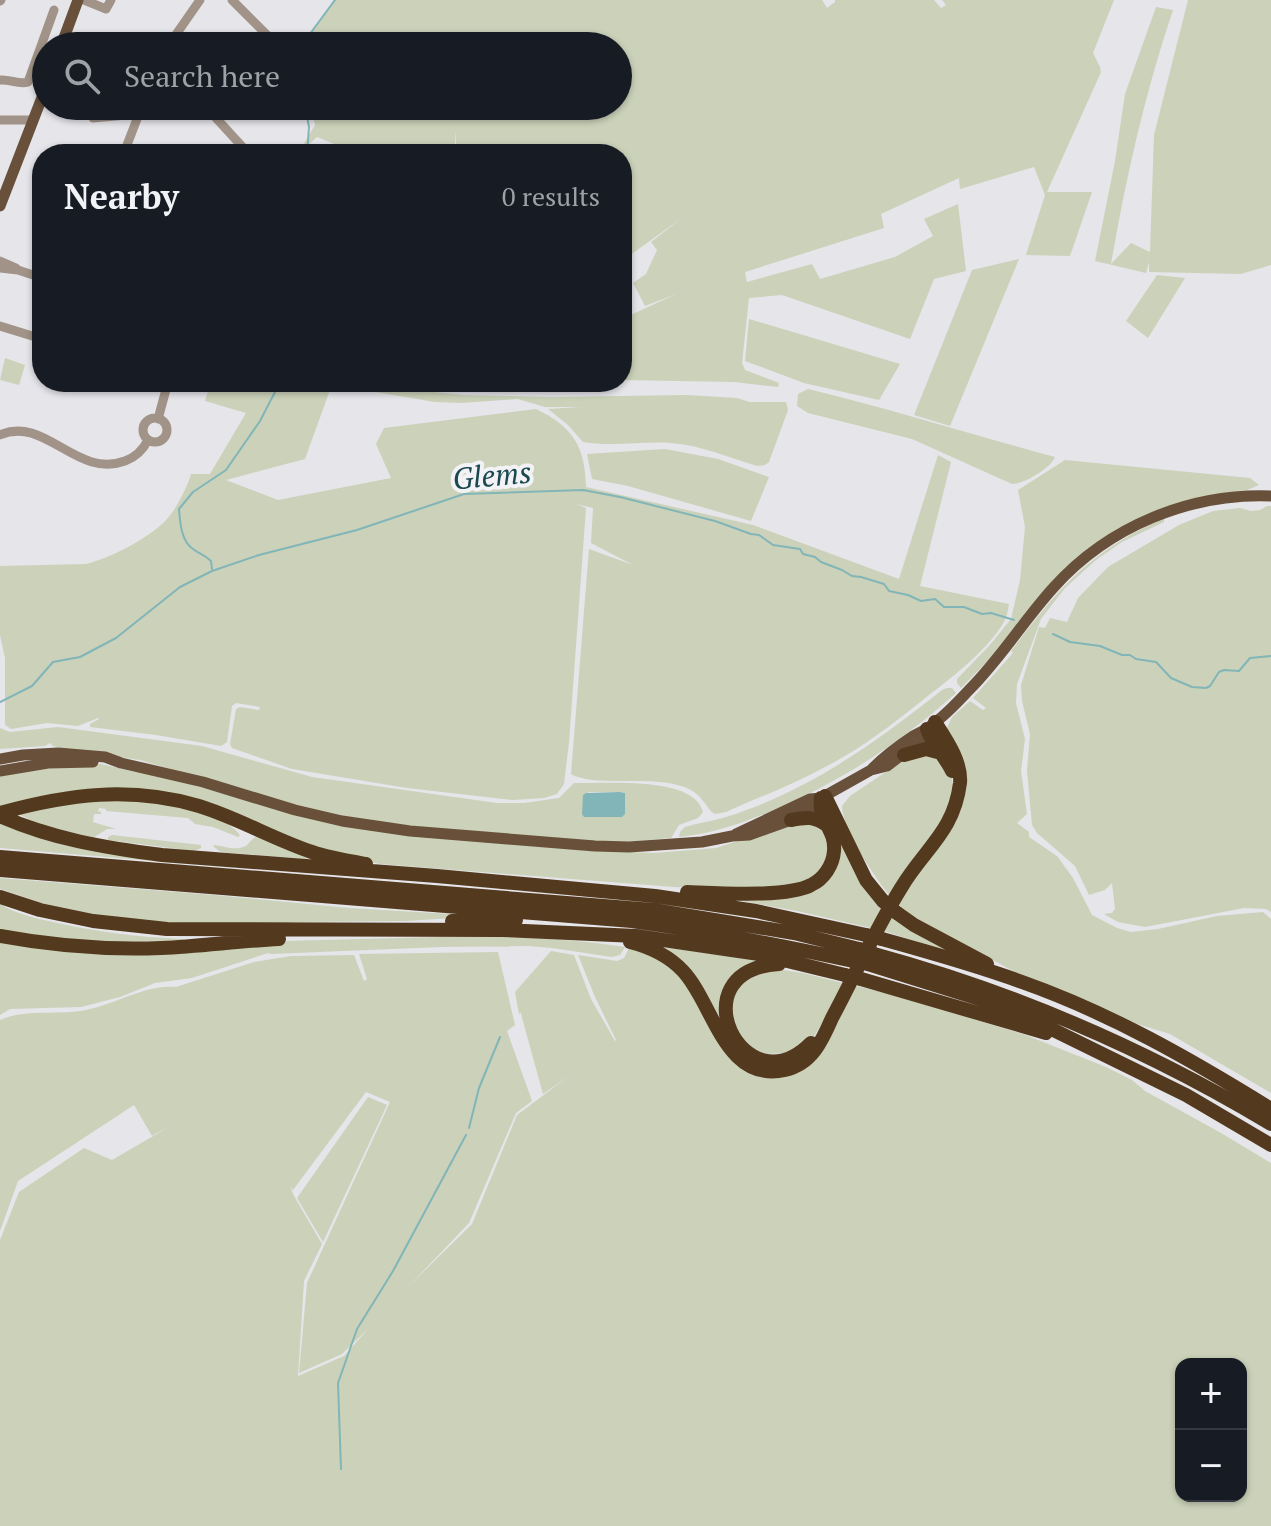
<!DOCTYPE html>
<meta charset="utf-8">
<style>
body{margin:0;font-family:"PT Serif",serif;background:#20242c;color:#f1f3f6}
.controls{position:absolute;right:24px;bottom:24px;display:grid;overflow:hidden;border-radius:16px;box-shadow:0 2px 6px #0004}
.controls button{width:72px;height:72px;display:grid;place-items:center;padding:0;border:0;border-bottom:2px solid #363941;background:#171b24;color:#f1f3f6;font:40px sans-serif}
.list{margin:0;padding:0;list-style:none}
h2{display:flex;justify-content:space-between;align-items:center;height:104px;margin:0;padding:0 32px;font-size:34px}
h2 small{font-size:26px;font-weight:400;color:#9ea1a6}
.icon{flex:none;width:44px;height:44px;fill:none;stroke:currentColor;stroke-width:2;stroke-linecap:round;stroke-linejoin:round}
.map{position:relative;flex:none;width:1271px;height:1526px;overflow:hidden}
.search{position:absolute;background:#171b24;box-shadow:0 2px 6px #0004;left:32px;top:32px;width:600px;height:88px;display:flex;align-items:center;gap:20px;box-sizing:border-box;padding:0 28px;border-radius:44px;color:#9ea1a6;font-size:30px}
.panel{position:absolute;background:#171b24;box-shadow:0 2px 6px #0004;left:32px;top:144px;width:600px;height:248px;border-radius:32px}
.map>svg:first-child{display:block}
</style>
<div class="map">
<svg width="1271" height="1526" viewBox="0 0 1271 1526">
<rect width="100%" height="100%" fill="#e5e5ea"/>
<path fill="#cbd2b9" fill-rule="evenodd" d="M335,0H822L827,8L835,2V0H934L941,8L946,5L942,0H1114L1093,53L1100,67L1101,72L1047,192H1092L1070,256L1026,255L1045,195L1034,167L960,189L959,178L881,214L884,228L745,272L747,282L812,264L820,279L895,257L933,236L924,219L958,204L966,271L934,279L910,339L782,295L749,298L742,363L745,370L779,383L778,387L734,382L622,380V319L676,294L645,306L633,283L646,274L657,250L651,242L683,217L622,261V154H460L456,146V131L454,154H348L349,150L317,137L298,154L315,125L311,106H618V46H380L386,33L378,46H302Z
M1188,0H1271V265L1241,274L1149,272V262L1146,273L1095,261L1115,161L1125,94L1156,7L1173,10C1145,93 1126,177 1111,264L1131,243L1150,252L1154,135Z
M1019,259L950,426L914,415L972,270Z
M1157,275L1185,278L1148,338L1126,321Z
M749,319L900,364L879,400L804,383L745,361Z
M5,358L25,365L19,385L0,380Z
M211,382H318L313,383L331,387L305,459L226,480L278,500L391,478L376,444L384,428L536,409C573,427 585,446 586,487L753,525L899,579L938,455L951,462L920,586L1009,604C1008,610 1007,616 1004,622C985,653 952,677 924,699C893,724 862,748 827,766C795,784 759,797 726,812L715,814C709,811 708,806 703,801C697,792 687,787 677,785C647,776 593,787 571,774L589,549L633,565L591,543L593,508L576,504L586,508L569,742L564,784L557,794L544,798L513,800L407,788L292,769L232,748L230,744L236,709L240,707L259,710L260,707L236,703L232,706L227,742L221,746L156,735L90,727V724L99,719L98,718L78,726L47,723L11,729L5,725V658L0,635V566L86,564C111,558 150,538 168,518C176,509 188,486 191,474H210L246,413L205,401Z
M333,382H363L404,389L464,395L552,397L687,395L737,398L750,402H786L788,410L769,462L765,465L757,466C730,458 700,445 671,443C642,441 612,447 583,442L568,425L548,409L580,407H545L518,399L462,403L435,402L346,387Z
M808,389C891,409 973,435 1055,457C1051,468 1024,484 1012,484L912,439L808,413L797,406L798,394Z
M665,449L718,459L769,477L751,521L628,486L592,479L587,454Z
M1065,460L1250,478L1259,485L1247,490L1230,492L1114,532L961,688L957,683V679L989,646L1011,619L1020,580L1025,527L1018,490Z
M1267,506H1271V912L1266,909L1244,908L1145,927L1118,922L1104,914L1112,913L1115,909L1112,883L1105,890L1089,895L1075,866L1037,833L1032,825L1027,771L1030,734L1022,701L1021,685L1039,627L1045,628L1050,618L1067,622L1078,598L1108,567L1179,525L1213,511L1240,508L1251,511L1260,510Z
M1164,518V522L1122,542L1096,560L1065,588L1041,619L1017,684L1016,703L1025,739L1021,771L1027,814L1017,823L1029,832V837L1057,856L1073,878L1092,915L1117,928L1131,932L1158,929L1217,916L1263,912L1271,919V1093L1170,1034L1137,1024L1011,970L907,913L898,903L959,810L947,728L952,717L970,701L983,710L986,708L973,698L1013,653L1011,651C1060,587 1089,552 1164,518Z
M947,688H952L956,693C900,743 843,780 774,810C743,823 712,834 679,837L680,832L685,827C698,823 713,821 726,817C809,791 875,743 942,690Z
M58,727L202,746L312,777L497,803H524L559,798L574,783C604,784 694,775 703,812L698,818L679,825L671,838L625,842L589,841L443,830L336,816L264,797L140,760L75,751L53,746L50,743L45,746L0,749V728L10,732ZM588,792H623L622,817H584Z
M911,755H936L952,778L953,787L949,811L890,896C874,876 843,831 842,806L850,796Z
M101,764L136,772H145L278,808L590,851L655,853L716,848L801,820L828,833L827,865L800,886L705,888L674,887L380,864L333,855L173,797L0,806V773L76,765Z
M111,799C144,802 220,807 240,835L238,837L213,827L195,824L188,818L106,811V809L99,808L98,811L101,812V814H94L93,822L116,829H107L93,838L39,824L18,814L47,807Z
M0,823L177,862V863L0,848Z
M112,835L201,845V848L194,851L108,840V837Z
M257,836L311,858L310,859L228,853L219,851L213,846L214,845C224,846 238,852 247,845C250,842 253,838 257,836Z
M842,840L883,908L871,928L797,911L720,897L809,889Z
M0,878L214,895L349,908L484,916L406,921L293,922L265,925L138,922L60,909L0,889Z
M0,904C16,914 35,918 53,922C96,932 139,937 183,939L184,940L90,943L0,932Z
M892,915L952,953L884,931Z
M478,936C527,938 577,939 625,947L620,955L612,957L552,948L528,946L441,947L271,954L268,953L192,978L155,983L120,997L81,1007L10,1009L0,1015V939L44,947Z
M660,947L723,955L761,962L723,1002L753,1063Z
M629,948L639,949L677,970L731,1056L822,1051L825,1048L830,1035L855,987L857,986L889,994L1023,1034L1106,1067L1132,1080L1145,1091L1221,1133L1271,1163V1526H0V1240L19,1192L84,1148L112,1160L174,1124L152,1136L134,1105L18,1181L0,1231V1020C27,1008 58,1016 86,1010C116,1004 146,984 176,987L254,962L291,956L354,955L364,981L367,979L359,954L498,952L515,1025L507,1031L532,1101L516,1113L469,1223L409,1286L472,1224L517,1115L569,1076L543,1094L521,1014L522,1012L519,1014L515,992L551,951L574,955L591,999L615,1041L616,1040L595,997L578,955L617,961L624,958ZM366,1092L390,1102L307,1283L299,1373L342,1354L368,1329L344,1356L298,1376L304,1281L322,1244L294,1196L290,1186L293,1190ZM1181,1364H1241V1496H1181Z
M776,969L803,973L843,983L826,1017L813,1038L777,1058L748,1050L729,1014L732,998L744,979Z
M368,1097L387,1105L323,1242L297,1198Z"/>
<path fill="#81b5b8" d="M620,792L625,793V814L622,817H584L582,814L583,795L586,793Z"/>
<g fill="none" stroke-linecap="round" stroke-linejoin="round">
<path stroke="#81b5b8" stroke-width="2" d="M301,46L335,0
M305,106L309,127L307,154
M212,569L211,561C204,554 199,554 193,549C181,541 180,522 179,509L193,492L226,470L260,421L276,390
M1053,634L1070,642L1100,646L1122,655H1130L1136,659L1156,662L1171,678L1192,687L1206,688L1210,686L1219,672L1224,670L1239,671L1250,658L1271,656
M0,702L32,686L53,662L80,657L116,638L180,587L212,571L259,555L357,530L464,494L583,490L620,497L715,521L751,534L759,535L773,545L800,549L803,554L815,557L821,562L842,570L852,576L861,577L884,584L889,591L908,595L921,601L935,599L944,607H964L982,614L991,613L1014,620
M469,1128L479,1088L500,1037
M341,1469L338,1383L357,1329L393,1271L466,1135"/>
<path stroke="#a19387" stroke-width="9" d="M84,0L106,9L111,0
M232,0L278,46
M0,1L1,0
M168,46L200,0
M0,80C10,79 19,85 28,82L54,10
M205,106L249,154
M93,118L138,114
M0,120H33
M127,154V145L142,106
M0,261L16,268
M0,268L18,270L42,278
M0,326L42,339
M143 430a12 12 0 1 1 24 0a12 12 0 1 1-24 0Z
M158,419L168,382
M0,435C45,415 76,479 125,461C136,457 143,450 148,440"/>
<path stroke="#68503a" stroke-width="11" d="M61,46L78,0
M0,206L46,87
M0,759L23,755L58,753L105,757L121,763L203,782L295,810L342,821L410,831L595,846L629,847L702,842L732,836L749,835L791,820L810,810L817,805L821,798
M871,770C883,757 898,746 913,736C918,733 924,731 929,727C944,717 957,703 969,690C1001,658 1024,620 1054,587C1109,526 1190,493 1271,496
M0,771L48,763L93,762
M736,834L810,799L821,798L871,770L887,766L924,738L927,729"/>
<path stroke="#53391e" stroke-width="14" d="M927,729C932,745 945,756 952,771
M904,755L926,749L941,753
M825,796L866,880L883,901
M0,813C68,794 130,786 199,806C238,818 273,839 312,852C329,858 348,861 366,864
M0,816C52,839 106,848 162,855L437,876L655,896L756,911L866,935
M791,820C807,817 814,816 828,826
M0,857L653,910L794,933L859,949
M0,870L632,921C706,931 779,945 853,961
M687,892C715,893 787,898 811,885C824,879 833,865 834,851C836,829 818,822 821,798
M0,897L40,910L93,921L167,929L502,930L636,936L759,954L845,975
M897,913L914,925L987,964
M452,921L516,920
M0,936C53,946 107,950 161,948C201,946 240,941 279,939
M882,939C929,952 976,965 1022,982C1110,1013 1192,1060 1271,1109
M630,942C650,947 668,955 683,971C714,1004 724,1083 785,1070C812,1064 822,1041 832,1018C855,975 875,930 901,888C924,849 954,832 960,783C962,762 946,739 935,722
M874,954C1014,992 1146,1049 1271,1124
M779,964C675,970 744,1111 811,1043
M868,964L980,999L1031,1019L1186,1095L1271,1145
M861,979L1046,1033"/>
<path stroke="#53391e" stroke-width="14" d="M883,901L897,913
M866,935L882,939
M859,949L874,954
M853,961L868,964
M845,975L861,979"/>
</g>
<g text-anchor="middle" stroke-width="8" stroke-linejoin="round" paint-order="stroke">
<g font-size="30" font-style="italic" fill="#1a4a4d" stroke="#f2f2f7">
<text transform="translate(492 476) rotate(-5)" y="10">Glems</text>
</g>
</g>
</svg>
<div class="controls">
<button>+</button>
<button>−</button>
</div>
<div class="search"><svg class="icon" aria-label="search" viewBox="0 0 24 24"><circle cx="10" cy="10" r="6"/><path d="M15 15l6 6"/></svg>Search here</div>
<section class="panel">
<h2>Nearby<small>0 results</small></h2>
<ul class="list">
</ul>
</section>
</div>
